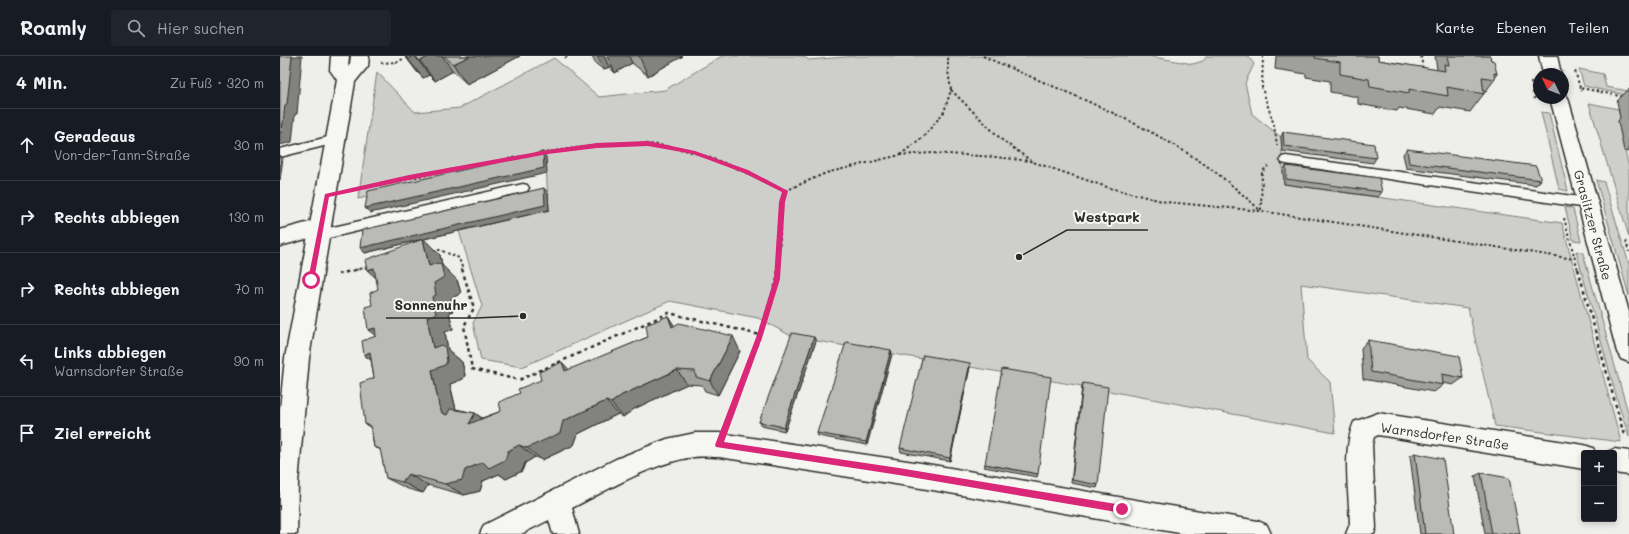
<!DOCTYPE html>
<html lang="de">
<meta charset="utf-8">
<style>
body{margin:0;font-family:Mali,sans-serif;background:#20242c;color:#f1f3f6}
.controls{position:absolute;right:12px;bottom:12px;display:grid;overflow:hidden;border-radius:4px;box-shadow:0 2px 6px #0003}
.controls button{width:36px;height:36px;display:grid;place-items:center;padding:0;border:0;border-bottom:1px solid #363941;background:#171b24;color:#f1f3f6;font:20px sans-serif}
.compass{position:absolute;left:1253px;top:12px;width:36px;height:36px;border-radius:50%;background:#171b24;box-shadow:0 2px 6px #0003;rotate:313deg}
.stop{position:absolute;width:12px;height:12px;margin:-9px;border:3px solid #db2777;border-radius:50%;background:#fff}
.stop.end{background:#db2777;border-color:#fff;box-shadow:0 1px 4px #0008}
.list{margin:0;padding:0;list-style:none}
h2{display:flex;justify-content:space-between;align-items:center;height:52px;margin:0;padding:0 16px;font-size:17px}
h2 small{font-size:13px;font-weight:400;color:#9ea1a6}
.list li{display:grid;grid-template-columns:26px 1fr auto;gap:12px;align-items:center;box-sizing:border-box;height:72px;padding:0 16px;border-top:1px solid #363941}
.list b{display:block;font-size:15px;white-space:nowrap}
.list p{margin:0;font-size:13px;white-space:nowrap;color:#9ea1a6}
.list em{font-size:13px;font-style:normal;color:#9ea1a6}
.icon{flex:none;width:22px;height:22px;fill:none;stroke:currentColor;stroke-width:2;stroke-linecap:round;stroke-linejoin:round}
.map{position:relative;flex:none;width:1349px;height:478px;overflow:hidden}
header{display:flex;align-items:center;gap:24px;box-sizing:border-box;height:56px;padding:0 20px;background:#171b24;border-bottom:1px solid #363941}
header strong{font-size:19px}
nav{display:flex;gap:22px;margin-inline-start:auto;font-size:14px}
.search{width:280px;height:36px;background:#20242c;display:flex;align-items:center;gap:10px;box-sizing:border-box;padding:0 14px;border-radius:4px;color:#9ea1a6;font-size:15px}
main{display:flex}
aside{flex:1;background:#171b24}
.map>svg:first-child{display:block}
</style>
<header>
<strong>Roamly</strong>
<div class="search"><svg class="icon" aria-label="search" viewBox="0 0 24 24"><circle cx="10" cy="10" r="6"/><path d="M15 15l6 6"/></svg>Hier suchen</div>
<nav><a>Karte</a><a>Ebenen</a><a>Teilen</a></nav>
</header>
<main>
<aside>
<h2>4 Min.<small>Zu Fuß · 320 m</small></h2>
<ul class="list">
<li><svg class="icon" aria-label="ahead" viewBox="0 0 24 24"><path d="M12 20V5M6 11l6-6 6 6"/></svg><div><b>Geradeaus</b><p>Von-der-Tann-Straße</p></div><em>30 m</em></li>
<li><svg class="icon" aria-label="right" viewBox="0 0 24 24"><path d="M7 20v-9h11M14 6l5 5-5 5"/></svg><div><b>Rechts abbiegen</b></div><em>130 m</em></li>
<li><svg class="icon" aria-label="right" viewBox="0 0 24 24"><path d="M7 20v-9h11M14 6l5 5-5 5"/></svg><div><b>Rechts abbiegen</b></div><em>70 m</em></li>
<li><svg class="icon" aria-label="left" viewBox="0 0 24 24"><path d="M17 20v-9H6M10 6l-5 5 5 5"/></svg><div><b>Links abbiegen</b><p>Warnsdorfer Straße</p></div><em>90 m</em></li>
<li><svg class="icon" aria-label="arrive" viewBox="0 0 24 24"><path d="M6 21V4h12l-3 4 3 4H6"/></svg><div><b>Ziel erreicht</b></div></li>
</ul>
</aside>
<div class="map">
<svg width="1349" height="478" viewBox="0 0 1349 478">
<rect width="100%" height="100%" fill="#eeeeea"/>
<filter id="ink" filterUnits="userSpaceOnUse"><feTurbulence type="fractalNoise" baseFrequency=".025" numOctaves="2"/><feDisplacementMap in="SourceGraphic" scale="8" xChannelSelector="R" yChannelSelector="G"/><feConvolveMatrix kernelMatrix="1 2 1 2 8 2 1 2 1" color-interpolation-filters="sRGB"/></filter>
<g filter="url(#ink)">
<path fill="#cececa" stroke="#7c7c7a" d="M442,0H523L529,4L576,0H868L913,8L923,5L927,0H968L974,8L965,27L972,58L1001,81L1004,128L1282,167L1341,386L1215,370L1188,252L1021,228L1027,304L1050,326L1055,377L802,330L513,281L478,262L390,245L242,311L201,304L193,267L202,250L179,175L268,154L266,101L78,143L97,16L135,56L180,52L274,2L319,41L385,34Z
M1299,13L1323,18L1326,31L1349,35V40L1304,30Z
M1309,47L1338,53L1341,65H1338L1349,112V181Z
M1261,56L1269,57L1288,135L1279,133Z
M1316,124L1324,126L1349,208V240Z
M1285,151L1293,153L1301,185L1293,184Z
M1296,195L1303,197L1349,360V381L1339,350Z"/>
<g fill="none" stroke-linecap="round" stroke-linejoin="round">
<g stroke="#2b2b2b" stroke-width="3">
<path id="service" d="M56,79L60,80L62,83L60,86L0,101V93Z
M1006,100L1307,142L1311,144L1313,147L1311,150L1307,152L1006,108L1002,107L1000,104L1002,101Z
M243,128L247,129L249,132L247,135L40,184L36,182L34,179L36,176L40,174Z"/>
</g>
<g stroke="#2b2b2b" stroke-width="3">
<path id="minor" d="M41,163L48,165L51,171L48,177L0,190V174Z
M1098,357L1304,389L1313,392L1315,397H1304V413L1098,379L1094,381L1092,389L1096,472L1094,478H1066L1070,468C1069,438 1062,393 1074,366Z
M415,377H439L641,407L978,465L987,469L991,478H905L641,432L439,401C431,401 422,400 414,401C371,407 330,433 292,452L299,478H273L269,464L241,478H200L204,469L336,403L387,383Z
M1334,393L1349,395V419L1334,417V397H1325Z"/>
</g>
<g stroke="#2b2b2b" stroke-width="3">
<path id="tertiary" d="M51,0H69L68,11L70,8L71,0H89L88,10L75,26L29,302L18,427L17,478H0V353L5,302L57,24L50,14Z
M1259,0H1277L1281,18H1263Z
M1283,37L1285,38L1288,42L1349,256V306L1341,303L1337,296L1270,42H1283Z"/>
</g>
<path stroke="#2b2b2b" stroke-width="2" stroke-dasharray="2.5 2.5" stroke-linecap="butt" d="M703,0C777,33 854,61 921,106C942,120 961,137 980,154
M983,0L982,32L994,69L997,89
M1141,0L1143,13
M285,2L288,0
M101,7L117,6L129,0
M1295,15L1301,35
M1251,26L1255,45
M1301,32L1349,42
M671,34L722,84L750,104
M261,97C296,92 332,86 367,88C415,91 463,114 505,135
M620,99L644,80L664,56L671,34L668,15V0
M71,134L248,99
M981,154L982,116L988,110
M1284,162L1298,214
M1346,185L1349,196
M153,195L160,194L179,202L183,214
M75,214L88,211
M498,214L502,146L505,135L546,117L620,99L652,97L716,101L750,105L830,132L886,146L981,155L1294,203"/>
<path stroke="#2b2b2b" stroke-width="2.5" stroke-dasharray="3.5 3.5" stroke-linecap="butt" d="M182,213L194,252L184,270L192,313L239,324L389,257L480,279L448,364
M1298,213L1344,379
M58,218L80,213
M480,279L497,223L498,213"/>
<use href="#service" fill="#f6f6f2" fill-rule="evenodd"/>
<use href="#minor" fill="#f6f6f2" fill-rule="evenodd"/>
<use href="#tertiary" fill="#f6f6f2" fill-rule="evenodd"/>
</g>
<path fill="#a0a09d" stroke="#2b2b2b" d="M125,0H240L187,28L173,15L155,25L149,19L143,22L137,16Z
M312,0H403L368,20L352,7L335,17L329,11L324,14L316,8Z
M996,0H1098V4L1156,14L1157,13L1155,0H1210L1211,4L1217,18L1215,21V23L1190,56L1160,51L1155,58L1119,52L1117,55L1078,48V41L1050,36V25L1026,21V18L995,13Z
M1349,33V96L1344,95L1338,65L1340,62L1337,45Z
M1003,76L1096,102L1093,107L1002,95L1001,81Z
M1127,93L1261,124L1256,129L1126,112L1123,98Z
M1006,110L1102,136L1098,141L1004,128L1003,114Z
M268,137L269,154L144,183L160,199L162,209L177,224L181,237L171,243L173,255L169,256L173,273L165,276L168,294L182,306L185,319L183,323L170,328L176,353L195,357L202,362L221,355L240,337L289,314L368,281L388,260L394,270L460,295L438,339L425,335L422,329L407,328L354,353L343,361L338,358L298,378L294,389L262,404L255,401L245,407L242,415L226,423L219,418L203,425L200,435L184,439L148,429L143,437L128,433L106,422L101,394L94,391L91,372L85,368L94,322L91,304L84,299L95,280L92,249L98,233L139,184L85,197L80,192Z
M1088,284L1183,322L1173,329L1163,327V329L1154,336L1083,323L1081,292Z
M536,285L505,375L481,370L479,366Z
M611,294L612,298L587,389L538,380L537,377Z
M690,311L670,405L621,396L620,392Z
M803,327L818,429L817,432L791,427L802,330Z
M1135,397L1174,478H1140L1130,400Z
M705,408L758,418L757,421L704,411Z
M1201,417L1240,478H1205L1195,420Z"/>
<path fill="#828280" stroke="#2b2b2b" d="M12,0H22L17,58H15L12,86L0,89V77Z
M133,0H135L149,19L143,22L128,3Z
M150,0H162L173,15L155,25L140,5Z
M190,0H240L187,28L173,8Z
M317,0H324L329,11L324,14Z
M327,0H349L352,7L335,17Z
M359,0H403L368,20Z
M263,96L266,101L267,117L90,157L85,152Z
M0,99L3,102L0,124Z
M264,132L268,137L269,154L144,183L160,199L162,209L177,224L181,237L171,243L173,255L169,256L173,273L165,276L168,294L182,306L185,319L183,323L170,328L178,363L162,357L159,350L152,314L153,292L147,261L152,241L154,227L149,210L143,183L85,197L80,192Z
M94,212L105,230L87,214Z
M388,260L398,275L392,271Z
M95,272L108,289L88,274Z
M453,280L460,295L438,339L430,325Z
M534,281L536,285L505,375L504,371Z
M611,294L612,298L587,389L586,386Z
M90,296L104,313L84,299Z
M282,306L296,321L285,315Z
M690,307V311L670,405V402Z
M397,314L407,328L354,353L343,361L331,347L342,339Z
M326,345L338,358L298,378L294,389L262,404L247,392L283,365Z
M195,357L212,370L189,368Z
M239,389L255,401L245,407L242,415L226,423L219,418L203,425L200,435L184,439L165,428L185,414L228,395Z
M128,418L148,429L143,437L122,426Z"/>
<path fill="#babab7" stroke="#2b2b2b" d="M0,0H12L7,48L5,49L2,76L0,77Z
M126,0H133L128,3Z
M135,0H150L140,5Z
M164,0H190L173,8Z
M1035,0H1098V4L1165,15L1164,8L1169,9L1167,0H1210L1211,4L1214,5L1217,18L1214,17L1215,23L1202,21L1204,38L1167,31L1168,40L1129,33V37L1090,30L1089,23L1060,18V6L1035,2Z
M1003,76L1094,88L1096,102L1004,90Z
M1127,93L1256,110L1261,124L1129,107Z
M263,96L264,112L85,152L88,135Z
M1006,110L1099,122L1102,136L1006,123Z
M264,132L265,149L80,192L82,174Z
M143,183L149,210L158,207L161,208L164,221L154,227L156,239L152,241L156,258L147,261L153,292L161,289L165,291L167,305L165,309L152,314L159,350L162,357L167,359L170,353L195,357L189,368L221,355L219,346L240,337L238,333L261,324L259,316L282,306L285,315L368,281L366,269L388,260L392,271L399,267L453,280L430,325L416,321L415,315L397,314L342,339L331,347L326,345L283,365L280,377L247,392L239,389L228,395L225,404L209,412L203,406L185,414L182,424L165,428L128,418L122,426L106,422L100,393L94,391L91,370L85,368L80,327L94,322L90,296L84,299L82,285L96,280L95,272L88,274L85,251L92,249L90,237L98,233L94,212L87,214L85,204Z
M512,277L534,281L504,371L479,366Z
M1088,284L1179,300L1183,322L1162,318L1163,329L1091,316Z
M566,286L611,294L586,386L537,377Z
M643,299L690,307L670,402L620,392Z
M722,313L771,321L758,418L705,408Z
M803,327L828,331L818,429L792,424Z
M1135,397L1163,403L1174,478H1145Z
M1201,417L1229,422L1240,478H1212Z"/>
</g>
<path fill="#db2777" d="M368,85L415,95L468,114L508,135L505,146L500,223L483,279L444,386L619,412L842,449L845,450V456L842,457L619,419L436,391L435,389L477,279L494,223L499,146L502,136L464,117L413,98L368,90L317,92L268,98L129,124L49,141L34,224L31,227L28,224L45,138L129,119L268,94L317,87Z"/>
<g text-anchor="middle" stroke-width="4" stroke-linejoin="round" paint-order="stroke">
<g font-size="13" fill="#2b2b2b" stroke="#f6f6f2">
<text transform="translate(1313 169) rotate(75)" y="5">Graslitzer Straße</text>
<text transform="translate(1165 380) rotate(8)" y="5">Warnsdorfer Straße</text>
</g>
</g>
<path fill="none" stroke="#2b2b2b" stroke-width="1.5" d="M739 201L787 174H868M243 260L195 262H106"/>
<g fill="#2b2b2b" stroke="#f6f6f2" stroke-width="1.5">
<circle cx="739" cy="201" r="4"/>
<circle cx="243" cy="260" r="4"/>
</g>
<g font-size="14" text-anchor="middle" font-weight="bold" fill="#2b2b2b" stroke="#f6f6f2" stroke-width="4" stroke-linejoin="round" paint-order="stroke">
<text x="827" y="166">Westpark</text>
<text x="151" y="254">Sonnenuhr</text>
</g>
</svg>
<div class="controls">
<button>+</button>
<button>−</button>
</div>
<svg class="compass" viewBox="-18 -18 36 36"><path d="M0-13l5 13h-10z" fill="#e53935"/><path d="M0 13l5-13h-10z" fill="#9ea1a6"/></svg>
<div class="stop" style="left:31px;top:224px"></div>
<div class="stop end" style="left:842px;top:453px"></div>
</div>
</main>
